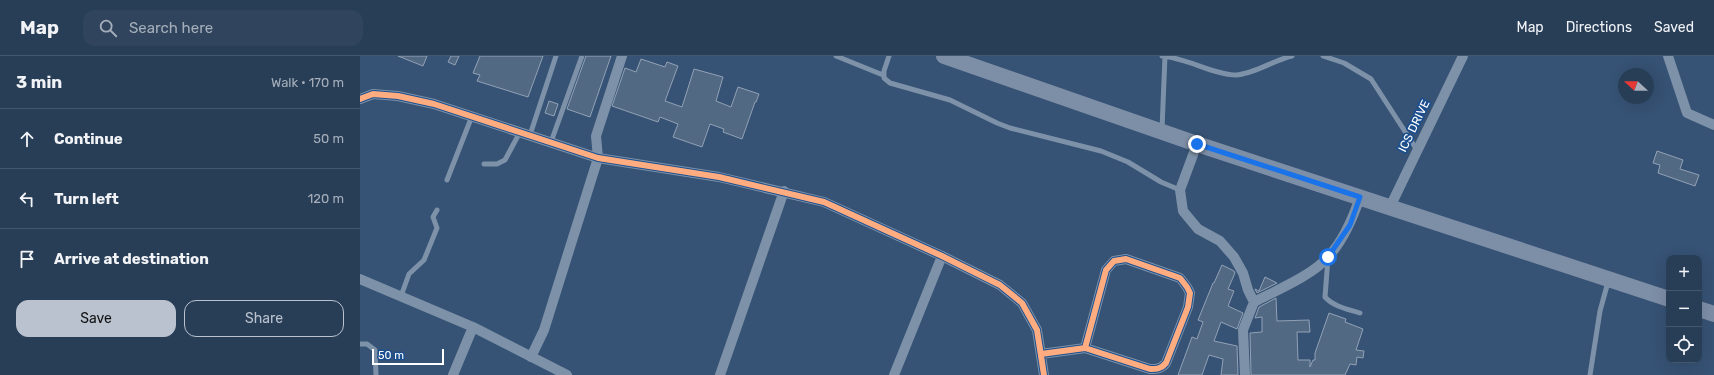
<!DOCTYPE html>
<meta charset="utf-8">
<style>
body{margin:0;font-family:Rubik,sans-serif;background:#30455d;color:#f1f3f6}
.controls{position:absolute;right:12px;bottom:12px;display:grid;overflow:hidden;border-radius:8px;box-shadow:0 4px 16px #0002}
.controls button{width:36px;height:36px;display:grid;place-items:center;padding:0;border:0;border-bottom:1px solid #44576d;background:#283e57;color:#f1f3f6;font:20px sans-serif}
.compass{position:absolute;left:1258px;top:12px;width:36px;height:36px;border-radius:50%;background:#283e57;box-shadow:0 4px 16px #0002;rotate:291deg}
.scale{position:absolute;left:12px;bottom:10px;width:72px;box-sizing:border-box;padding-left:4px;border:2px solid #fff;border-top:0;font-size:11px;line-height:14px;white-space:nowrap;color:#fff;-webkit-text-stroke:3px #1b4f8f;paint-order:stroke}
.stop{position:absolute;width:12px;height:12px;margin:-9px;border:3px solid #1a73e8;border-radius:50%;background:#fff}
.stop.end{background:#1a73e8;border-color:#fff;box-shadow:0 1px 4px #0008}
.list{margin:0;padding:0;list-style:none}
h2{display:flex;justify-content:space-between;align-items:center;height:52px;margin:0;padding:0 16px;font-size:17px}
h2 small{font-size:13px;font-weight:400;color:#a5aeba}
.list li{display:grid;grid-template-columns:26px 1fr auto;gap:12px;align-items:center;box-sizing:border-box;height:60px;padding:0 16px;border-top:1px solid #44576d}
.list b{display:block;font-size:15px;white-space:nowrap}
.list em{font-size:13px;font-style:normal;color:#a5aeba}
.actions{display:flex;gap:8px;padding:12px 16px}
.actions a{flex:1;padding:9px 0;border:1px solid #b9c2ce;border-radius:12px;text-align:center;font-size:14px;color:#b9c2ce}
.actions .main{background:#b9c2ce;color:#111}
.icon{flex:none;width:22px;height:22px;fill:none;stroke:currentColor;stroke-width:2;stroke-linecap:round;stroke-linejoin:round}
.map{position:relative;flex:none;width:1354px;height:319px;overflow:hidden}
header{display:flex;align-items:center;gap:24px;box-sizing:border-box;height:56px;padding:0 20px;background:#283e57;border-bottom:1px solid #44576d}
header strong{font-size:19px}
nav{display:flex;gap:22px;margin-inline-start:auto;font-size:14px}
.search{width:280px;height:36px;background:#30455d;display:flex;align-items:center;gap:10px;box-sizing:border-box;padding:0 14px;border-radius:12px;color:#a5aeba;font-size:15px}
main{display:flex}
aside{flex:1;background:#283e57}
.map>svg:first-child{display:block}
</style>
<header>
<strong>Map</strong>
<div class="search"><svg class="icon" aria-label="search" viewBox="0 0 24 24"><circle cx="10" cy="10" r="6"/><path d="M15 15l6 6"/></svg>Search here</div>
<nav><a>Map</a><a>Directions</a><a>Saved</a></nav>
</header>
<main>
<aside>
<h2>3 min<small>Walk · 170 m</small></h2>
<ul class="list">
<li><svg class="icon" aria-label="ahead" viewBox="0 0 24 24"><path d="M12 20V5M6 11l6-6 6 6"/></svg><div><b>Continue</b></div><em>50 m</em></li>
<li><svg class="icon" aria-label="left" viewBox="0 0 24 24"><path d="M17 20v-9H6M10 6l-5 5 5 5"/></svg><div><b>Turn left</b></div><em>120 m</em></li>
<li><svg class="icon" aria-label="arrive" viewBox="0 0 24 24"><path d="M6 21V4h12l-3 4 3 4H6"/></svg><div><b>Arrive at destination</b></div></li>
</ul>
<div class="actions"><a class="main">Save</a><a>Share</a></div>
</aside>
<div class="map">
<svg width="1354" height="319" viewBox="0 0 1354 319">
<rect width="100%" height="100%" fill="#365274"/>
<path fill="#526984" stroke="#92a2b6" d="M38,0H67L63,10Z
M91,0H99L95,9L88,6Z
M120,0H183L168,41L117,25L120,19L113,17Z
M226,0H251L230,61L207,53Z
M281,3L305,11L307,6L318,10L305,45L322,51L334,13L363,21L356,45L371,51L378,31L399,38L396,46H395L382,83L363,76L364,73L350,68L342,91L313,81L318,68L300,61L298,66L252,50L265,12L276,16Z
M189,45L198,48L194,60L185,57Z
M1297,95L1323,104L1320,113L1339,119L1335,130L1298,117L1300,109L1293,107Z
M862,209L874,215L875,217L868,233L874,235L868,250L883,257L877,273L861,266L854,285L877,290L878,319H861L863,303L849,299L842,319H818L832,281L837,283L843,266L838,264L853,227H854Z
M905,221L917,227L897,237L895,233L899,235Z
M916,242L917,265L949,264L950,276H937L938,304H950V311L953,304H955V297L969,257L986,263L985,266L1003,273L996,294L1004,295L1003,302L997,301L996,309L990,308L985,319H891L890,277L902,276V261L895,262L899,251Z"/>
<g fill="none" stroke-linecap="round" stroke-linejoin="round">
<path stroke="#7d92a8" stroke-width="5" d="M476,0L523,19
M529,0L524,15V22L530,27L590,44L637,67L650,72L741,95L768,106L801,126L820,134
M802,0C827,2 854,19 876,19C894,18 914,4 932,0
M963,0L984,7L1011,23L1057,94
M802,73L805,0
M170,79L196,0
M191,86L222,0
M124,108H137L145,104L160,76
M87,124L112,60
M968,202L965,241C974,251 988,253 1000,257
M41,240L49,218L64,204L77,172L73,161L77,154
M0,288H7L15,294L16,319
M1230,319L1240,255L1248,226"/>
<path stroke="#7d92a8" stroke-width="10" d="M1308,0L1327,57L1354,69
M0,43L13,38L38,40L74,48L238,102L359,121L464,146L582,200L640,229L662,247L677,274L684,319
M837,88L820,134L823,155L838,173L860,185L874,201L883,217L888,234L894,246L883,274L885,319
M1030,151L1103,0
M0,223L113,271L207,319
M894,246C915,235 953,219 968,201C984,184 993,162 1000,141
M681,298L725,292L790,313C797,313 801,313 806,307L828,251L830,237L827,231L820,222L766,203L754,205L746,214L725,292
M171,301L184,274L238,102L236,80L262,0
M93,319L113,271
M360,319L424,135
M534,319L582,200"/>
<path stroke="#7d8ea7" stroke-width="16" d="M584,0L837,88L1309,243
M1339,253L1354,258"/>
<g stroke="#1b4f8f" stroke-width="8">
<path id="cycleway" d="M0,43L13,38L38,40L74,48L238,102L359,121L464,146L582,200L640,229L662,247L677,274L684,319
M681,298L725,292L790,313C797,313 801,313 806,307L828,251L830,237L827,231L820,222L766,203L754,205L746,214L725,292"/>
</g>
<use href="#cycleway" stroke="#ffac80" stroke-width="6"/>
</g>
<g fill="none" stroke-linecap="round" stroke-linejoin="round">
<path stroke="#1a73e8" stroke-width="5" d="M837,88L1000,141L990,169L968,201"/>
</g>
<g text-anchor="middle" stroke-width="3.5" stroke-linejoin="round" paint-order="stroke">
<g font-size="12" fill="#fff" stroke="#1b4f8f">
<text transform="translate(1054 70) rotate(-64)" y="4">ICS DRIVE</text>
</g>
</g>
</svg>
<div class="controls">
<button>+</button>
<button>−</button>
<button><svg class="icon" aria-label="locate" viewBox="0 0 24 24"><circle cx="12" cy="12" r="6"/><path d="M12 2v4M12 18v4M2 12h4M18 12h4"/></svg></button>
</div>
<svg class="compass" viewBox="-18 -18 36 36"><path d="M0-13l5 13h-10z" fill="#e53935"/><path d="M0 13l5-13h-10z" fill="#a5aeba"/></svg>
<div class="scale">50 m</div>
<div class="stop" style="left:968px;top:201px"></div>
<div class="stop end" style="left:837px;top:88px"></div>
</div>
</main>
